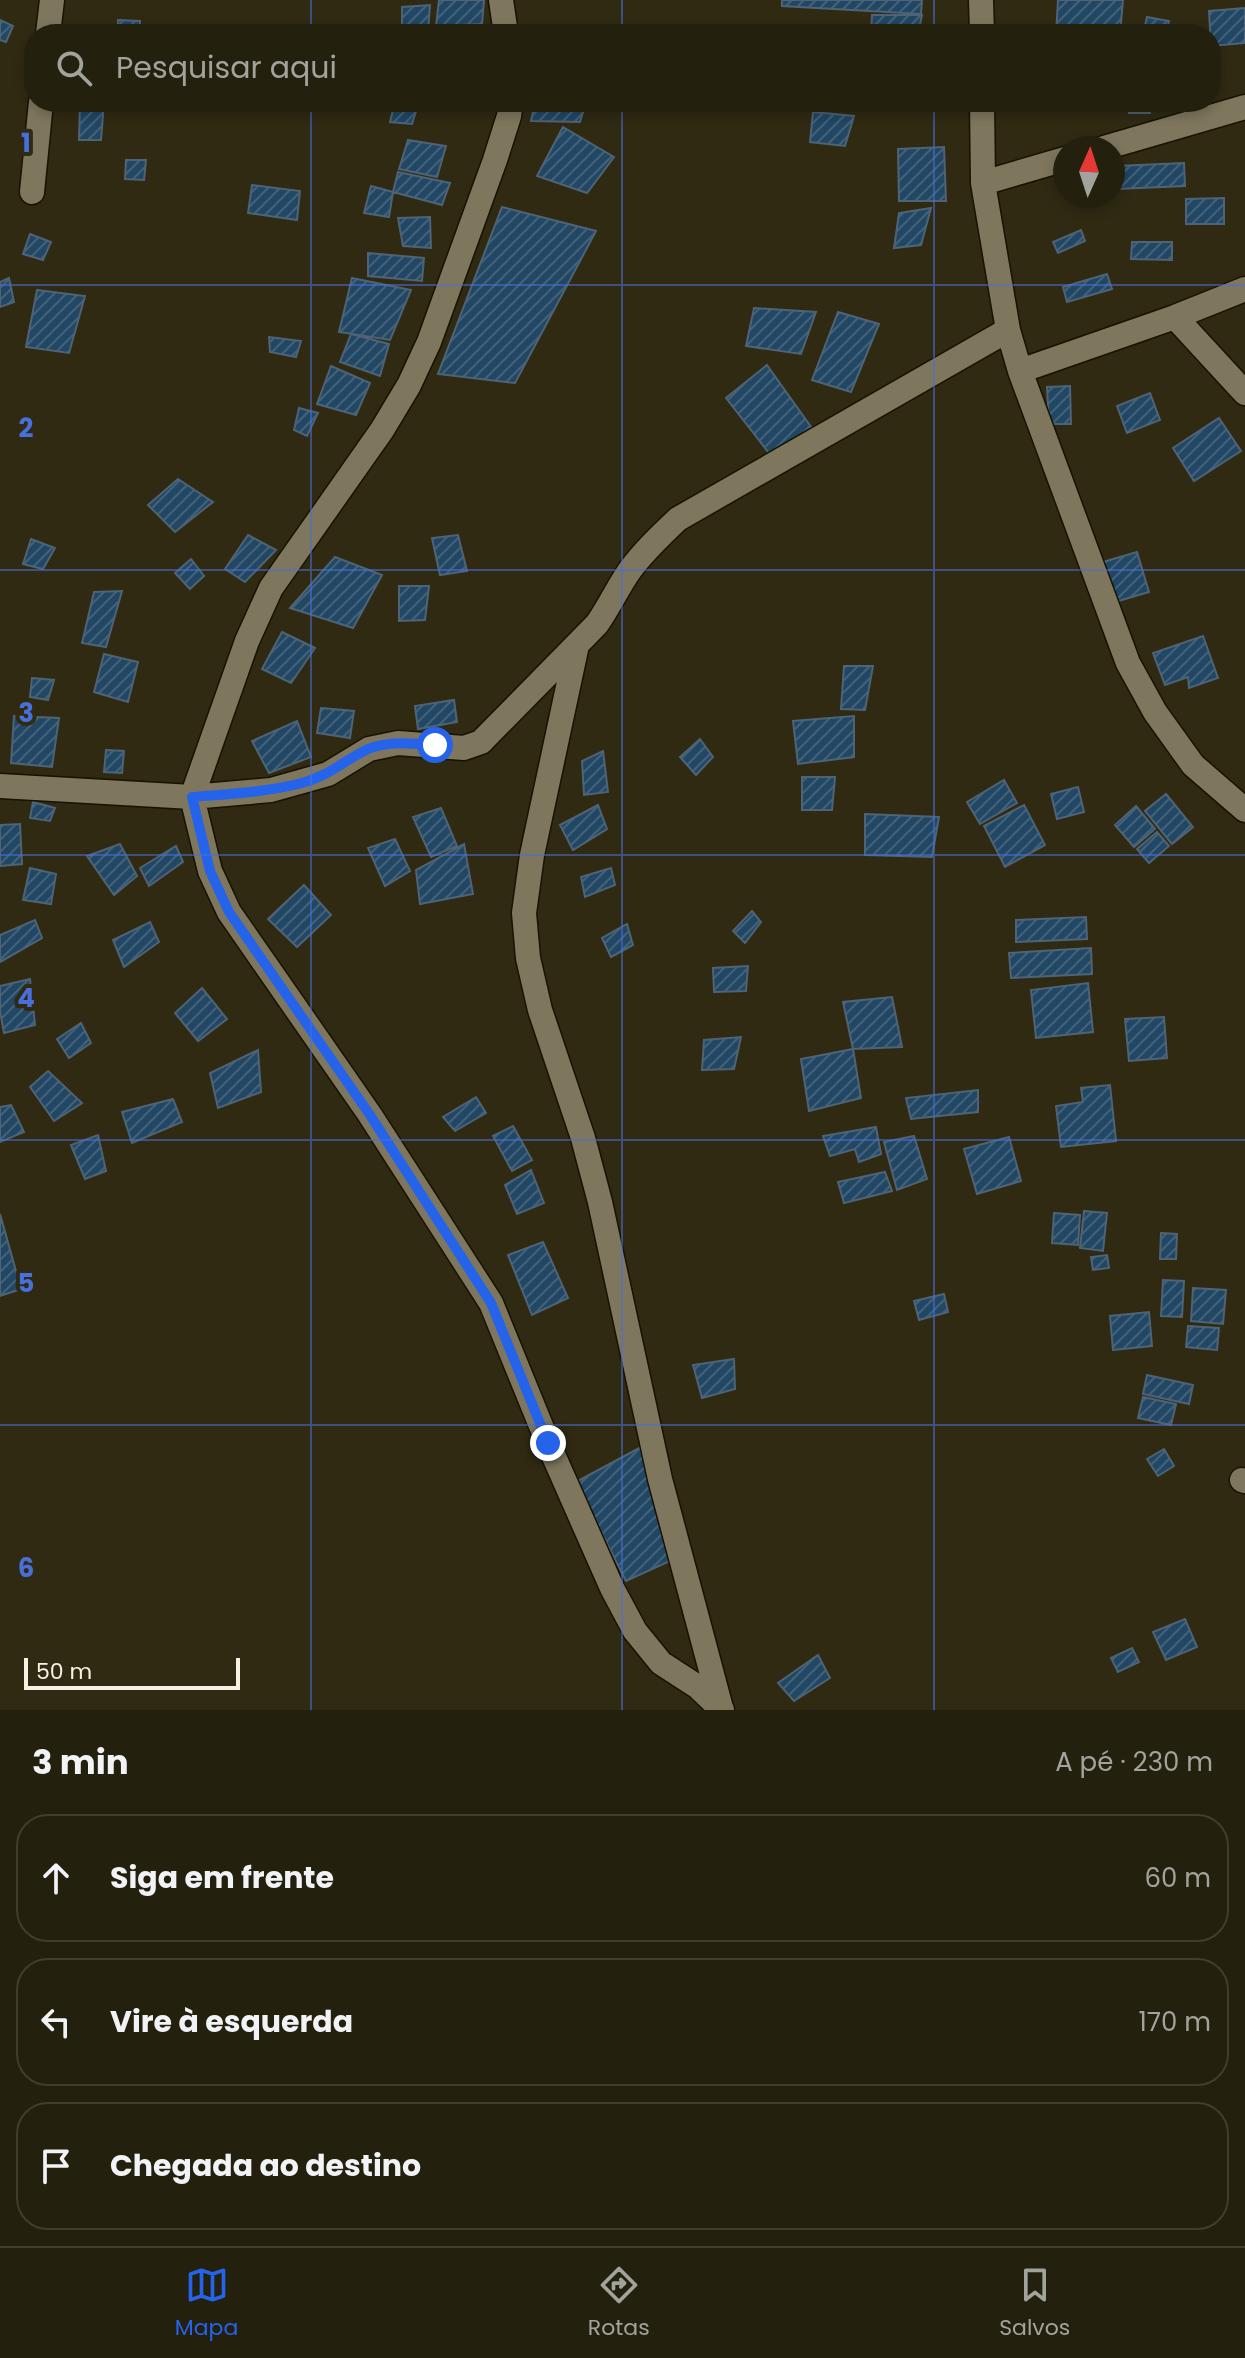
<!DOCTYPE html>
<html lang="pt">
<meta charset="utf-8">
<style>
body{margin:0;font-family:Poppins,sans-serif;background:#302d1c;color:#f1f3f6}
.compass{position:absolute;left:1053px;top:136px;width:72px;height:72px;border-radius:50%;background:#24200e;box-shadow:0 4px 12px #0003;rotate:3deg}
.scale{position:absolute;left:24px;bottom:20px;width:216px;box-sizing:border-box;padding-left:8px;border:4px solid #f5f2e4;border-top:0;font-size:22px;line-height:28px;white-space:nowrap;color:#f5f2e4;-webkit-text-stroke:6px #302a13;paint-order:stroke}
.stop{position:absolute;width:24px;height:24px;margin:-18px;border:6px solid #2563eb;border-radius:50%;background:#fff}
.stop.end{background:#2563eb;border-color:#fff;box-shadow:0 2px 8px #0008}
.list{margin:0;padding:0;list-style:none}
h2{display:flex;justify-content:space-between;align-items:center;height:104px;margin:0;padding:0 32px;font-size:34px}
h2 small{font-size:26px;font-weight:400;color:#a3a39e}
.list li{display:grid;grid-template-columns:52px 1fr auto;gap:24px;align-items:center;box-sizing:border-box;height:128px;margin:0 16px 16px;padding:0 16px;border:2px solid #413e2e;border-radius:32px}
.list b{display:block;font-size:30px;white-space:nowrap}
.list em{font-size:26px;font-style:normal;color:#a3a39e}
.icon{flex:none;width:44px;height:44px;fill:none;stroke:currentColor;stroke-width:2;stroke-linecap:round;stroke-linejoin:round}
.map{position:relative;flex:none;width:1245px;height:1710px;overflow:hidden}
.search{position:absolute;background:#24200e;box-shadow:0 4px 12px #0003;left:24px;right:24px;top:24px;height:88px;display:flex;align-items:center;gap:20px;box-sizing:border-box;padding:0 28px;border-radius:32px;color:#a3a39e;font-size:30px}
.sheet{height:536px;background:#24200e}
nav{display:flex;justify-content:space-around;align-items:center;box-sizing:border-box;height:112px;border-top:2px solid #413e2e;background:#24200e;font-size:22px;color:#a3a39e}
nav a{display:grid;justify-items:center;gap:4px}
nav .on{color:#2563eb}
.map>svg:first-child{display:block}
</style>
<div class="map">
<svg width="1245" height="1710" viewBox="0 0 1245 1710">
<defs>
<pattern id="building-hatch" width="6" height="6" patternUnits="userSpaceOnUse" patternTransform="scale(2)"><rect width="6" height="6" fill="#214764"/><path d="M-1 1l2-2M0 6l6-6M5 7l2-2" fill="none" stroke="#42627a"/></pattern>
</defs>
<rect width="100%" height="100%" fill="#302a13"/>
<path fill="url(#building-hatch)" stroke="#4e6375" stroke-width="2" d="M439,0H484L482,24L436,26Z
M782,0H922L921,14L782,6Z
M1058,0H1123L1120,34H1056Z
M430,5L428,32L402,34V7Z
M1245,8V43L1211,46L1209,11Z
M872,15H922L918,34H871Z
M1147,17L1169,21L1166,34H1143Z
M0,20L13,26L6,42L0,40Z
M118,20L140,21V34H118Z
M80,102H104L101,140H79Z
M395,102H419L412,124L390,122Z
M535,102H586L580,122L531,121Z
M1130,102H1150V113H1129Z
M813,112L854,116L845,146L810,142Z
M563,127L614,157L587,193L537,176Z
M408,140L446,146L437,177L399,169Z
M944,147L946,201H899L898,149Z
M126,160H146L144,180L125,179Z
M1184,163L1185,186L1117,189L1116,166Z
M398,172L450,183L442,205L393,192Z
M252,185L300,191L297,220L248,213Z
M371,186L393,192L389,217L364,213Z
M1224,198V224H1186V199Z
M502,207L596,231L515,383L438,374Z
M931,208L921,245L894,248L899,213Z
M430,217L431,248L403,246L398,218Z
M1081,230L1085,241L1058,253L1053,242Z
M30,234L51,242L43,260L23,254Z
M1132,242H1172V260L1131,259Z
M368,253L424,258L422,281L368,276Z
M1107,274L1112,289L1067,302L1063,287Z
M9,278L14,302L0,307V282Z
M352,278L411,290L390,340L339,332Z
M37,290L85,296L69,353L26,347Z
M754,308L816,312L801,354L746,346Z
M838,312L879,324L851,392L812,380Z
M351,334L389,344L380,376L340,362Z
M269,337L301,341L296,357L270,352Z
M767,365L816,434L772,457L726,398Z
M331,366L370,383L356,415L317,404Z
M1070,386L1071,424H1049L1047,387Z
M1150,393L1160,420L1127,433L1117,406Z
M299,408L318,413L307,436L294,430Z
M1219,418L1241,451L1194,481L1173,448Z
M178,479L213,502L175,532L148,505Z
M248,535L276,550L245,582L225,569Z
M458,535L467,571L440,575L432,538Z
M31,539L55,548L43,569L23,564Z
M1137,552L1149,592L1115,602L1103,562Z
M335,557L382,575L353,628L290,608Z
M191,559L204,576L190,589L175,573Z
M399,586H429L425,620L399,621Z
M122,591L106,647L82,643L94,592Z
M282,632L315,648L291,683L262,669Z
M1203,636L1218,678L1189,688L1188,677L1165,685L1153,653Z
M104,654L138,662L128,702L94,692Z
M844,666H873L865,710L841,709Z
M32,678L54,680L48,700L30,697Z
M454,700L457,722L418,729L415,706Z
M321,708L354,711L350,738L317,733Z
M14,716L59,718L52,767L11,763Z
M854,716V757L798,764L793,721Z
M297,721L311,757L269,773L252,741Z
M700,739L713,757L696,775L680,757Z
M106,750L124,751L122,773L104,772Z
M603,751L608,792L584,795L582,761Z
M802,777H835L832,810H802Z
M1004,780L1017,803L980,824L967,802Z
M1078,787L1084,812L1057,819L1051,794Z
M1166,794L1193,827L1172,844L1145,811Z
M33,802L55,808L50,821L30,818Z
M598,805L607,829L573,850L560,825Z
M1024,805L1045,845L1005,867L984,826Z
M1136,806L1155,829L1134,847L1115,825Z
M441,808L457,846L431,857L413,817Z
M865,814L939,817L932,857L865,855Z
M20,824L22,864L0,866V825Z
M1157,832L1169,846L1149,863L1137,849Z
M395,839L410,871L385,886L368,848Z
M120,844L137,876L114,895L87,856Z
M464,844L473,894L420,904L416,870Z
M176,846L183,862L149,886L140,868Z
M30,868L56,874L51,904L23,900Z
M611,868L615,885L585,897L581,877Z
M304,885L331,915L297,947L268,919Z
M752,911L761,922L745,943L733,931Z
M1086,917L1087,939L1016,942V920Z
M35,920L42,938L0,962V935Z
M150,922L159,942L124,967L113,940Z
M627,924L633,945L611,957L602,938Z
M1091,948L1092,974L1011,978L1009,953Z
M748,966L746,991L714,992L713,968Z
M30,979L35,1025L4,1033L0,1011V986Z
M1088,983L1093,1032L1036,1038L1031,990Z
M202,988L227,1019L198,1041L175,1013Z
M892,997L902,1047L853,1049L843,1002Z
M1164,1017L1167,1058L1129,1061L1125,1019Z
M81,1023L91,1043L69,1058L57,1039Z
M741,1037L734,1069L702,1070L704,1040Z
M853,1049L861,1098L809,1111L801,1059Z
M258,1050L261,1092L218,1108L210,1073Z
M48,1071L82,1103L54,1121L30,1087Z
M1110,1085L1116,1141L1061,1147L1056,1106L1083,1102L1081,1088Z
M978,1090V1112L911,1119L906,1098Z
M476,1097L486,1113L455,1131L443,1117Z
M173,1099L182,1122L132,1143L122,1112Z
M11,1105L24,1132L0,1142V1107Z
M513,1126L532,1160L512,1171L493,1136Z
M876,1127L881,1154L859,1162L855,1149L830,1156L823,1136Z
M98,1135L106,1171L85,1179L71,1145Z
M914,1136L927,1179L897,1190L884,1142Z
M1009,1137L1021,1181L977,1194L964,1149Z
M531,1170L544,1203L517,1214L505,1185Z
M885,1172L892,1191L844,1203L838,1182Z
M1084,1211L1107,1213L1103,1251L1080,1248Z
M1054,1213L1080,1215L1078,1245L1052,1243Z
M0,1214L21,1289L0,1296Z
M1161,1233L1177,1234L1176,1259H1160Z
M543,1242L568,1298L532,1315L508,1255Z
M1107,1255L1109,1268L1093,1270L1091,1257Z
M1163,1280L1184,1281L1182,1317L1161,1316Z
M1193,1288L1226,1290L1223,1324L1191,1321Z
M944,1294L948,1312L919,1320L914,1301Z
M1149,1312L1152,1346L1113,1350L1110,1316Z
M1188,1326L1219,1328L1217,1350L1186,1347Z
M734,1359L735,1389L702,1398L693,1365Z
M1147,1375L1193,1385L1189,1404L1143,1394Z
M1143,1397L1176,1404L1171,1425L1138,1418Z
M643,1446L681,1556L626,1581L576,1482Z
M1164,1449L1174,1466L1158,1476L1147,1459Z
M1185,1619L1197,1647L1166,1660L1153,1632Z
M1132,1648L1139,1662L1118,1672L1111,1658Z
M818,1655L830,1678L794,1701L778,1683Z"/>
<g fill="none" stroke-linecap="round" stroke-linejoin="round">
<g stroke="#181200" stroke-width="27">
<path id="minor" d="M501,0L506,34
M981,0L982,34
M48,34L52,0
M511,102L509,116L495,160L429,342L409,385L382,430L271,588L247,641L192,797L210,871L229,912L370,1115L491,1303L548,1443L612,1588L635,1631L661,1663L698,1687L722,1710
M982,102L983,183L1008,330L1020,371L1128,663L1155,712L1193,765L1245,810
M1104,148L1245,107
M983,183L1065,159
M32,192L41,102
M1175,317L1245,393
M1020,371L1175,317L1245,289
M577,645L532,855L524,913L528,958L540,1010L583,1138L600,1202L660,1479L721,1708
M0,786L192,797L271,790L328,774L369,749L398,743L464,748L481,742L597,624C609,607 618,587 630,570C644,551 661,535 678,519L1008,330
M1242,1480L1245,1481"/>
</g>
<use href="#minor" stroke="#7e775e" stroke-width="24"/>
</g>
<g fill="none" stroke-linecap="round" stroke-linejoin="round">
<path stroke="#2563eb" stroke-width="10" d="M435,745C413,744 389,740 368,749C343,761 331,775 302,783C267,792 229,794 192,797L210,871L229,912L370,1115L491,1303L548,1443"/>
</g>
<path fill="none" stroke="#486fda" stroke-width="2" stroke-opacity="0.55" d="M311,0V34M622,0V34M934,0V34M311,102V1710M622,102V1710M934,102V1710M0,285H1245M0,570H1245M0,855H1245M0,1140H1245M0,1425H1245"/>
<g font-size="26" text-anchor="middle" font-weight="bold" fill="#486fda" stroke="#302a13" stroke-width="8" stroke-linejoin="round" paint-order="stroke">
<text x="26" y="152">1</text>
<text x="26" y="437">2</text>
<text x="26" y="722">3</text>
<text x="26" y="1007">4</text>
<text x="26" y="1292">5</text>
<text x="26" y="1577">6</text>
</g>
</svg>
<svg class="compass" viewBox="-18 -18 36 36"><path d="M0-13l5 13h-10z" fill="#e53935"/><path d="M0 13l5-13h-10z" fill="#a3a39e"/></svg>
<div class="scale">50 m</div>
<div class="stop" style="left:435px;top:745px"></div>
<div class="stop end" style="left:548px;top:1443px"></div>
<div class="search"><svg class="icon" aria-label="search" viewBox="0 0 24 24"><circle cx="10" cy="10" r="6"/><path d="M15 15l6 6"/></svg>Pesquisar aqui</div>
</div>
<section class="sheet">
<h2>3 min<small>A pé · 230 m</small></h2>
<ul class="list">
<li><svg class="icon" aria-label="ahead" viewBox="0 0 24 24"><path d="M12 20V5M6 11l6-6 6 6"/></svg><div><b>Siga em frente</b></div><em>60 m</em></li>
<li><svg class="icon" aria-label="left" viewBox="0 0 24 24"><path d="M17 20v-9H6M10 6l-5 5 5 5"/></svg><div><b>Vire à esquerda</b></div><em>170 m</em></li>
<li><svg class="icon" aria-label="arrive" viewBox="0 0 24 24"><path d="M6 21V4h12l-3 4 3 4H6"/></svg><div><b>Chegada ao destino</b></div></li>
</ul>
</section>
<nav>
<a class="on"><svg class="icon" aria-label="map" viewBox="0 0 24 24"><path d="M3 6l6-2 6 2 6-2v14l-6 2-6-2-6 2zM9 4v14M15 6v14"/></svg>Mapa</a>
<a><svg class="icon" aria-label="directions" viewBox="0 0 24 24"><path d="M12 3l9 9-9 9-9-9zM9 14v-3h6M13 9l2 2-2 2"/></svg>Rotas</a>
<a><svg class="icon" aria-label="saved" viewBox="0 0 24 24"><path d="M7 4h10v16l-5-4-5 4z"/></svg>Salvos</a>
</nav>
